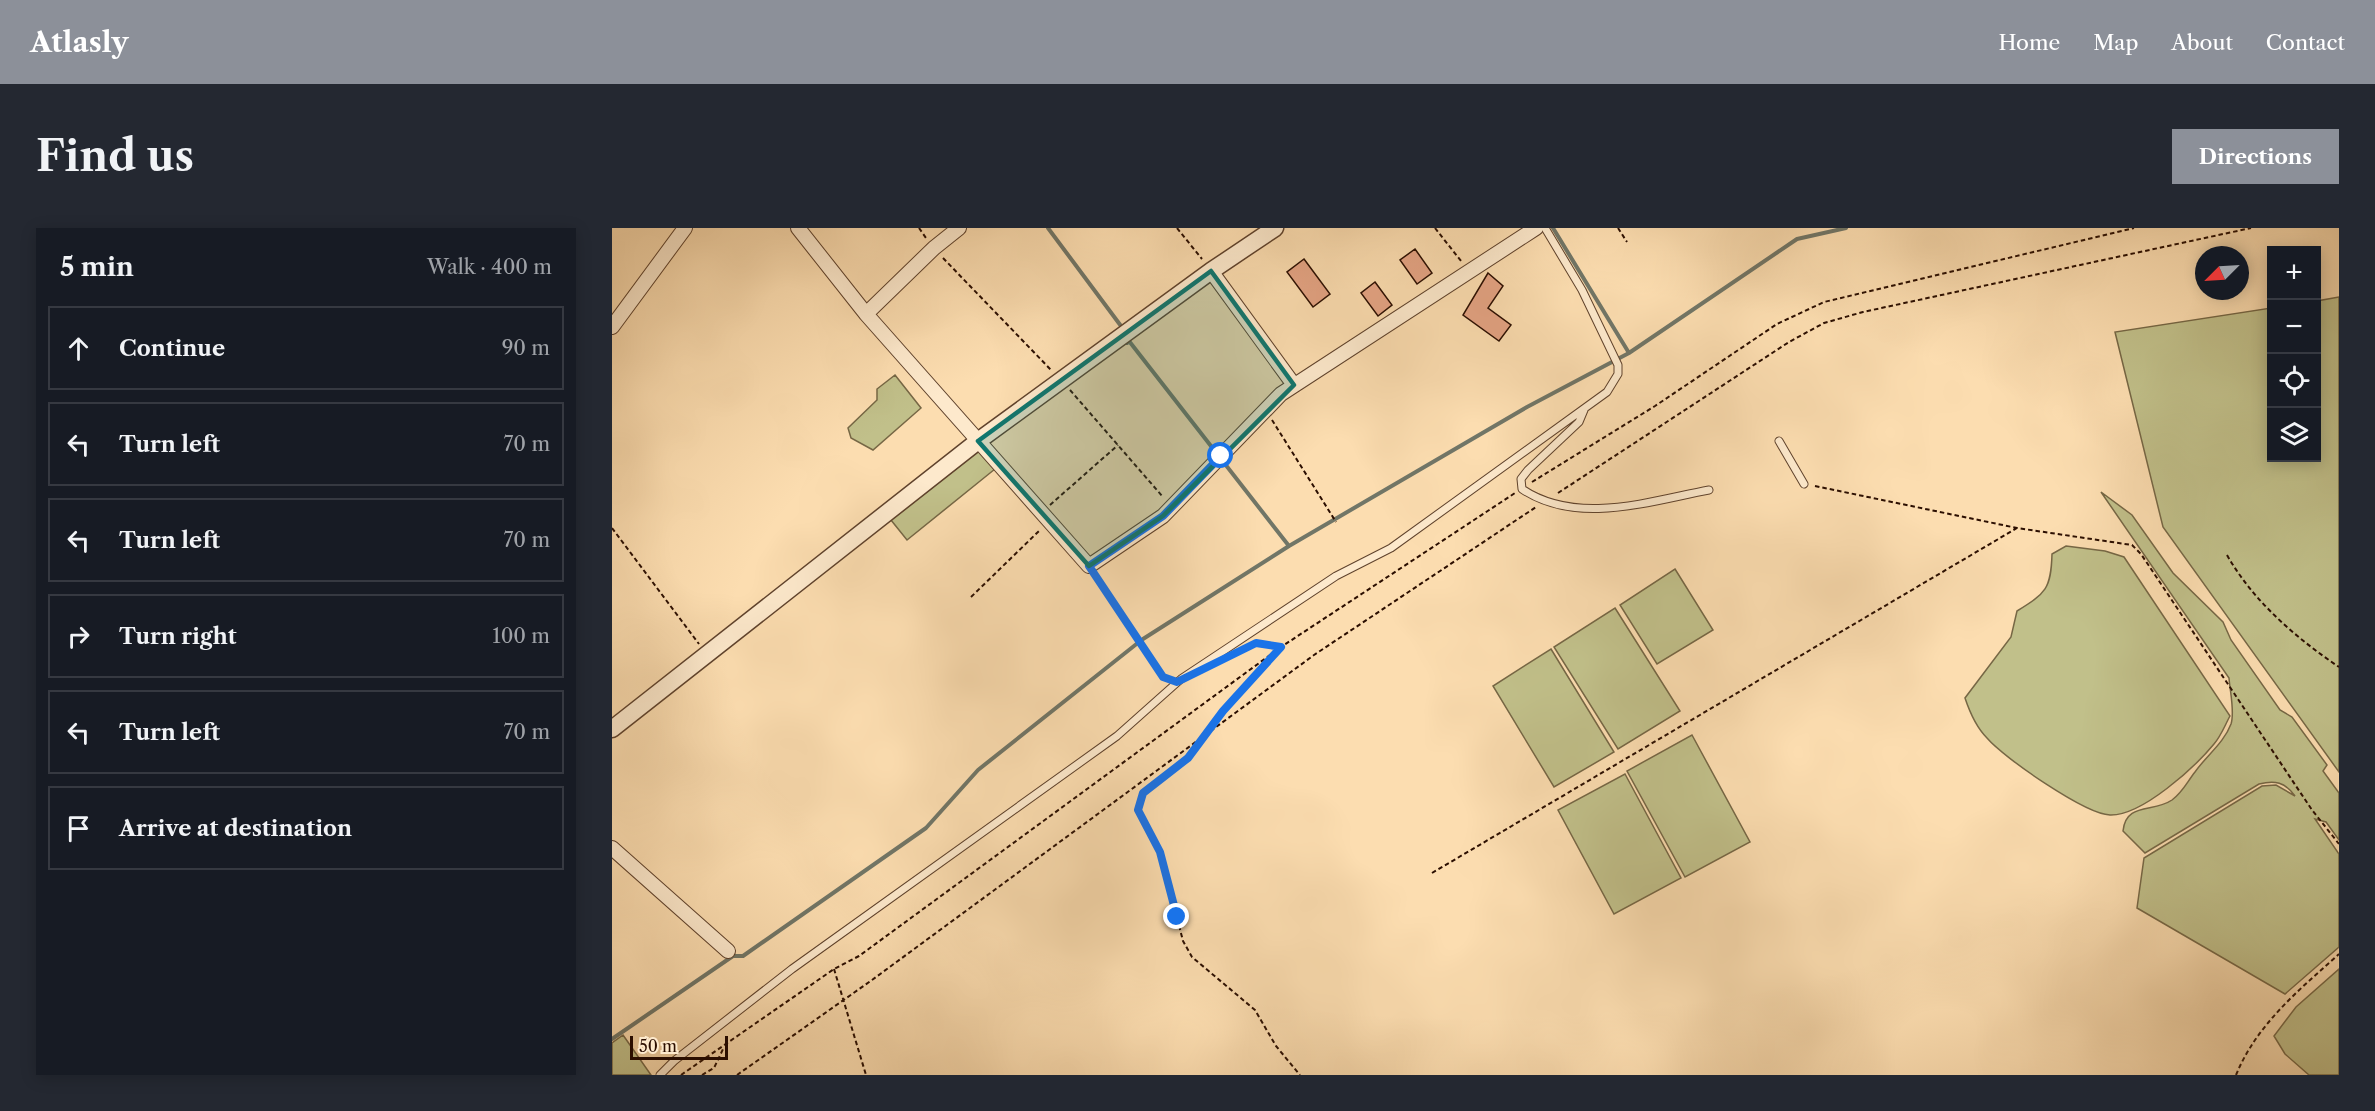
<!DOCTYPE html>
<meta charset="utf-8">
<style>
body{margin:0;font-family:"Libre Caslon Text",serif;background:#242831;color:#f1f3f6}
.controls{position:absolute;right:18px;top:18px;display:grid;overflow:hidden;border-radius:0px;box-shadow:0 3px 15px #0003}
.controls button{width:54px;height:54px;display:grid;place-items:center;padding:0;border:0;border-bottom:2px solid #363941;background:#171b24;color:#f1f3f6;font:30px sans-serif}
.compass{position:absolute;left:1583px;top:18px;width:54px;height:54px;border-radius:50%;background:#171b24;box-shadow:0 3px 15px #0003;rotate:246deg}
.scale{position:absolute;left:18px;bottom:15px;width:98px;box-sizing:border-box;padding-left:6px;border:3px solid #2b0e00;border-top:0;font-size:16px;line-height:21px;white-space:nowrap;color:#2b0e00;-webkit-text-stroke:4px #fde9cc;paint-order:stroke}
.stop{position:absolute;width:18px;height:18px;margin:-14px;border:4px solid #1a73e8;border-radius:50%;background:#fff}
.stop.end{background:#1a73e8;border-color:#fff;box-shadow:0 2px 6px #0008}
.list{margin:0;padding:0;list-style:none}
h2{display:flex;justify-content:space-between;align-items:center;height:78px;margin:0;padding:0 24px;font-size:26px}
h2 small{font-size:20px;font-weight:400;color:#9ea1a6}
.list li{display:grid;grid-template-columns:39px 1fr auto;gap:18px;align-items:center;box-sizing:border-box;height:84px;margin:0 12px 12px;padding:0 12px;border:2px solid #363941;border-radius:0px}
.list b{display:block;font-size:22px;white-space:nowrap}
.list em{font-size:20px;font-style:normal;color:#9ea1a6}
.icon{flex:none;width:33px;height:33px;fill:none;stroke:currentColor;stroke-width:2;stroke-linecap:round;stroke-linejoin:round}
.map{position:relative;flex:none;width:1727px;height:847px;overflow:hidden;border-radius:0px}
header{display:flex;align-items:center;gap:36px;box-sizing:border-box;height:84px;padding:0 30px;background:#8c9099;color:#fff}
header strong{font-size:28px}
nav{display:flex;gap:33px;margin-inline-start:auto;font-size:21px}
.intro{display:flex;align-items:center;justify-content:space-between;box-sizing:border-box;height:144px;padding:0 36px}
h1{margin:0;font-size:42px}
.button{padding:15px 27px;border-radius:0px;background:#8c9099;color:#fff;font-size:21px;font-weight:700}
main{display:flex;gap:36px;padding:0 36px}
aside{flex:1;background:#171b24;border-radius:0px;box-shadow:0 3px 15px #0003}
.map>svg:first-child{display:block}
</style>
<header>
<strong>Atlasly</strong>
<nav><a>Home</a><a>Map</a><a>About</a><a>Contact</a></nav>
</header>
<div class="intro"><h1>Find us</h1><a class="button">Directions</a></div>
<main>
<aside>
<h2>5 min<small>Walk · 400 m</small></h2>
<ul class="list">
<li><svg class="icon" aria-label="ahead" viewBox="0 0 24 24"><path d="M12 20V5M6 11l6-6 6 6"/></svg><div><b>Continue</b></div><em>90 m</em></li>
<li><svg class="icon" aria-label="left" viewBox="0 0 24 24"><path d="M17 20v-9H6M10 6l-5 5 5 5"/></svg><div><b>Turn left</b></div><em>70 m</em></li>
<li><svg class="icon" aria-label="left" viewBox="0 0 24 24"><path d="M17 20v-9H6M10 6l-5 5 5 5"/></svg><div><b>Turn left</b></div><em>70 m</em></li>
<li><svg class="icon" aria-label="right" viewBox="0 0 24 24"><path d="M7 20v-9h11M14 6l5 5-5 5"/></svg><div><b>Turn right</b></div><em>100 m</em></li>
<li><svg class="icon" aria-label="left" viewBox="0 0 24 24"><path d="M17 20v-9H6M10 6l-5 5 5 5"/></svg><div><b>Turn left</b></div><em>70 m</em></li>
<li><svg class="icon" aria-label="arrive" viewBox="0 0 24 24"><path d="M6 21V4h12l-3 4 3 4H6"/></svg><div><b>Arrive at destination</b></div></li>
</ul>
</aside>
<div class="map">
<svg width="1727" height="847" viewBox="0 0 1727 847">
<rect width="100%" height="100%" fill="#fcddb0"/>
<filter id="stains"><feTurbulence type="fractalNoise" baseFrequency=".00333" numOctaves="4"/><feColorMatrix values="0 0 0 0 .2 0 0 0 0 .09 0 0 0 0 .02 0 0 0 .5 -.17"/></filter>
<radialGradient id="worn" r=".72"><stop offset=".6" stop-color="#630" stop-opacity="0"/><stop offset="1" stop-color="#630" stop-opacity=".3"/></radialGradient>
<path fill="#c1c08a" stroke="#766745" stroke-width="1.5" d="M1727,69V544L1551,299L1503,104L1659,80L1660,230H1704L1705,73Z
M283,147L309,180L261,222L239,210L236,200L265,172V161Z
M368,222L383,241L295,312L279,292Z
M1489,264L1520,287L1561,345L1611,394L1619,412L1668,482L1680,489L1715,537L1711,543L1727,565V612L1714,594L1703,591L1727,626V719L1673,766L1525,680L1532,630L1650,558L1664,557L1683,568C1673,554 1663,552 1647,556L1533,625L1511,603C1514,574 1541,585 1560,572C1571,564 1575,554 1583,544C1594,528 1612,515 1619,496C1623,484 1618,464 1617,450Z
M1454,318L1493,323L1512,329L1618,488C1613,497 1609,508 1602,516C1583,539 1530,588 1498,587C1473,586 1392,530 1375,510C1364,499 1358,485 1353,470L1399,409L1405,383C1434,365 1439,361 1440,326Z
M1063,341L1101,402L1045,436L1008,377Z
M1003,380L1068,483L1006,521L942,419Z
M939,421L1002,524L942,559L881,458Z
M1080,507L1138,614L1073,649L1015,543Z
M1013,546L1069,650L1002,686L946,582Z
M1727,741V847H1697L1673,826L1662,808L1684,779Z
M11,807L39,847H0V815Z"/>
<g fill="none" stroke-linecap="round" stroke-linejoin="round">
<path stroke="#717667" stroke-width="4" d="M436,0L509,98
M941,0L1017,125
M515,115L517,113L677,318
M531,411L677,318L915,179L1017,125L1185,11L1234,0
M0,811L121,728H131L314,600L366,542L527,414"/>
</g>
<path fill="#e5a484" stroke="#2b0e00" stroke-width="1.5" d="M803,21L820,45L805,56L788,32Z
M692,31L718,66L701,79L675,44Z
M876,45L891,58L876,80L899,97L887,113L851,87Z
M763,54L780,77L766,88L749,65Z"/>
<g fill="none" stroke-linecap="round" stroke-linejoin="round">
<g stroke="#5f422c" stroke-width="9">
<path id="service" d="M972,182L967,194L916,242L909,251L910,261C965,298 1038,273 1097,262
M1167,213L1192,256
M48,847L62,833L180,741L505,508L569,451L724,348L779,320L995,164L1006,146V137L970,62L933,0"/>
</g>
<g stroke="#5f422c" stroke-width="16">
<path id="minor" d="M186,0L254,86L477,338L551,288L669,166L924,0
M599,43L682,157
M254,86L322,20L347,0
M0,99L73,0
M0,620L116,723"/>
</g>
<g stroke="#5f422c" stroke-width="19">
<path id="tertiary" d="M0,501L366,213L599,43L663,0"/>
</g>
<path stroke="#2b0e00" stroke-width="2" stroke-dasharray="4.5 3" stroke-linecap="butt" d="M307,0L314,10
M565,0L590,31
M823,0L849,33
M1006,0L1015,14
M331,30L440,143
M458,162L551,269
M660,192L724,294
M920,254L1043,178L1165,96L1212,74L1522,0
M1203,258L1405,300L1520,317L1529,326L1700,582L1727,616
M946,265L1177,114L1212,95L1251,84L1639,0
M438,277L506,217
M0,300L87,416
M1615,327C1641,373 1684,410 1727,439
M484,348L551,449L556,451
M359,369L428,302
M642,415L669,419
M590,509L665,423
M587,514L576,529L531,565L526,582L548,624L571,713L580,729L643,782L664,818L688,847
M820,645L1405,300
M222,741L254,847
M69,847L222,741L247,728L669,419L903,265
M90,847L102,840L112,819
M125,847L260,752L702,427L924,279
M1624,847C1645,796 1687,762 1727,726"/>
<use href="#service" stroke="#fde9cc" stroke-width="7"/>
<use href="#minor" stroke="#fde9cc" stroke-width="14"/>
<use href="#tertiary" stroke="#fde9cc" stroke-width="16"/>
</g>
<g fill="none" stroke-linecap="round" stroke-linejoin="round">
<path stroke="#1a73e8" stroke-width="8" d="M565,689L548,624L526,582L531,565L576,530L611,483L669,419L644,415L565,454L551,449L477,338L551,288L609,228"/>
</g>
<path fill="#0f766e" fill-opacity="0.2" stroke="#0f766e" stroke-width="4.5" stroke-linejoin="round" d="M599,43L682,157L551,288L477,338L366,213Z"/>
<rect width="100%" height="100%" filter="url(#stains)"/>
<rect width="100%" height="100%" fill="url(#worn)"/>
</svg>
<div class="controls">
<button>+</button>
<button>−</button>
<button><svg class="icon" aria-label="locate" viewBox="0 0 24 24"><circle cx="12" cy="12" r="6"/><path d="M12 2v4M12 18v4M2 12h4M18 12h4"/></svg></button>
<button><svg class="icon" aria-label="layers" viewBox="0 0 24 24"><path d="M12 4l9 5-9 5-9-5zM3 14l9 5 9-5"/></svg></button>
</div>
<svg class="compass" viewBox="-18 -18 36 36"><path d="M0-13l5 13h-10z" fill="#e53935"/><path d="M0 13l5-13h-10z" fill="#9ea1a6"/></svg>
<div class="scale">50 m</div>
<div class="stop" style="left:609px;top:228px"></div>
<div class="stop end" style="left:565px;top:689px"></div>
</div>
</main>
